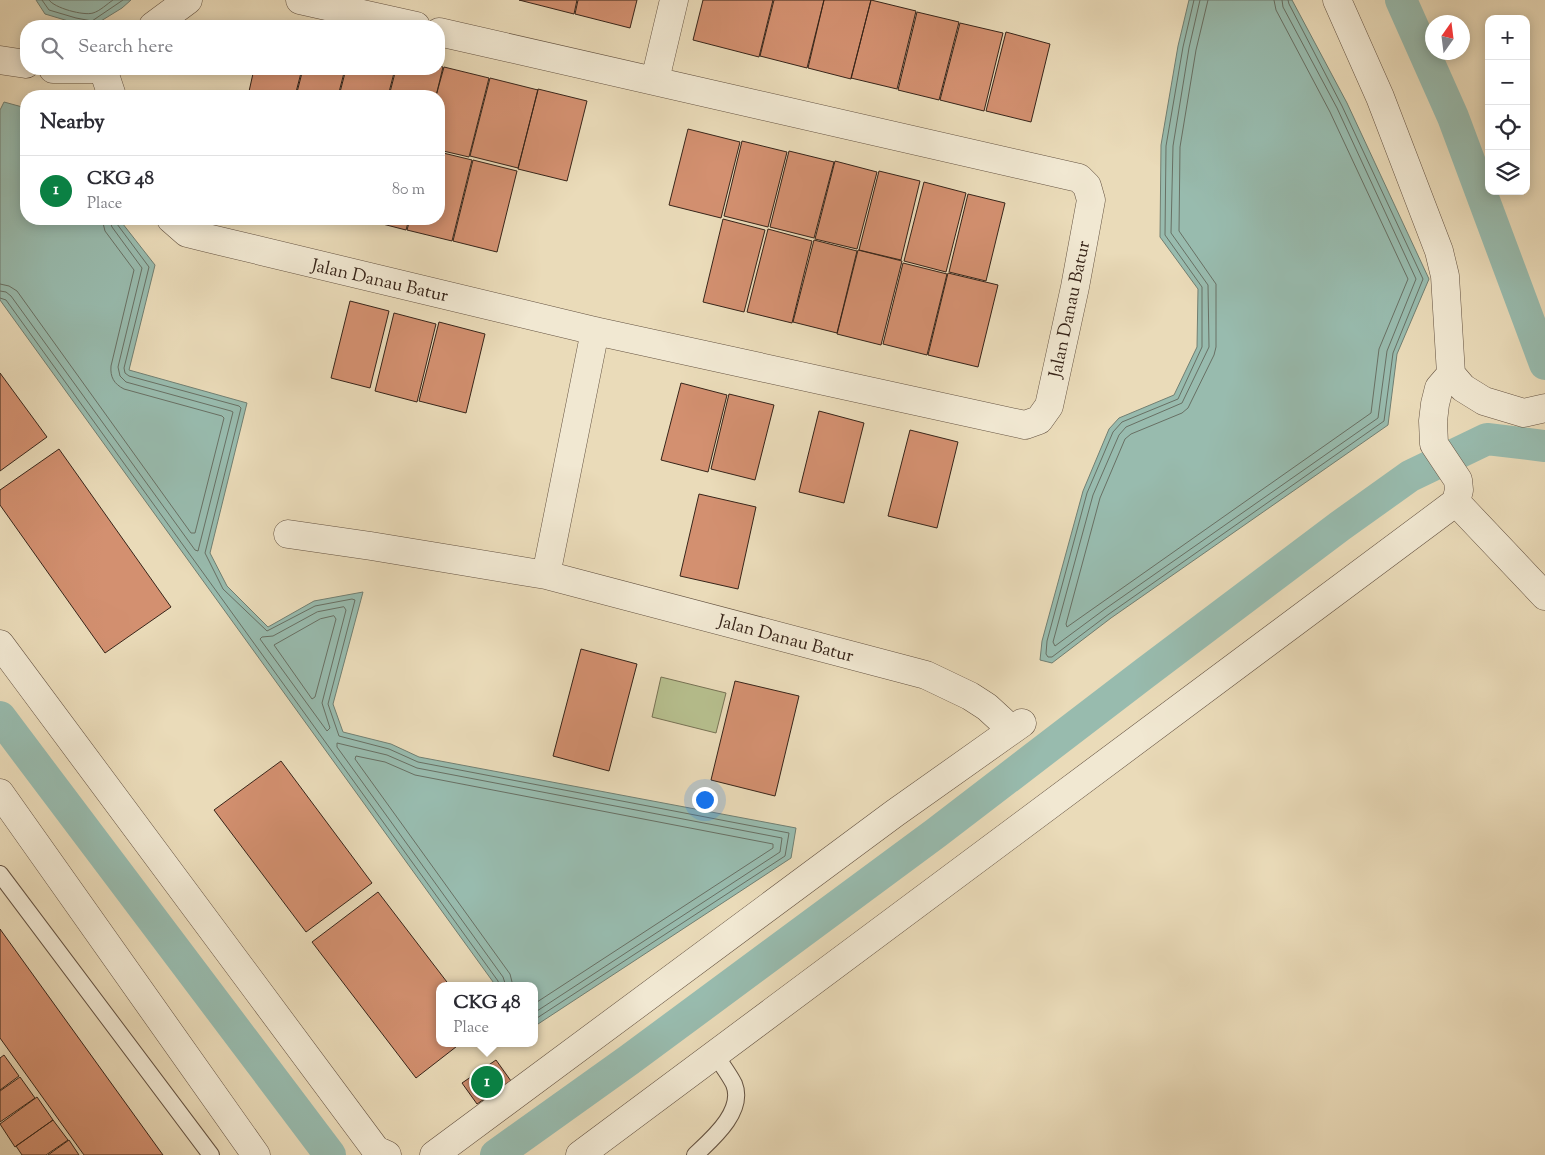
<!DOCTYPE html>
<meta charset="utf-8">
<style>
body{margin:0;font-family:"Sorts Mill Goudy",serif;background:#f2f2f3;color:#2b2b33}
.controls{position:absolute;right:15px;top:15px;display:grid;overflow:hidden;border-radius:10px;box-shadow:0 2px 12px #0003}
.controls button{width:45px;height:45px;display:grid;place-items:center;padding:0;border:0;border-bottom:1px solid #e1e1e2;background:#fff;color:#2b2b33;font:25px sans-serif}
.compass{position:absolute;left:1425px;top:15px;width:45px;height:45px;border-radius:50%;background:#fff;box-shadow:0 2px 12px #0003;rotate:14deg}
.you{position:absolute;left:704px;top:799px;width:18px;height:18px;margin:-12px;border:4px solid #fff;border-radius:50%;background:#1a73e8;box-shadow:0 0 0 8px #1a73e833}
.badge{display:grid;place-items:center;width:32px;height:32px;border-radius:50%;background:#0b8043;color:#fff;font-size:16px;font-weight:700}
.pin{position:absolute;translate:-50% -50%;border:2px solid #fff;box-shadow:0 1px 5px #0006}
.popup{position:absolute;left:436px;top:982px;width:102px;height:65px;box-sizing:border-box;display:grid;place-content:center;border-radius:10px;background:#fff;filter:drop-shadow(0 1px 4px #0005);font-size:16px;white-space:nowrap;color:#7c7c81}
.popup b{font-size:19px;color:#2b2b33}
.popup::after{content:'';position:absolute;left:50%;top:100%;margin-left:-10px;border:10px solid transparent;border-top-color:#fff}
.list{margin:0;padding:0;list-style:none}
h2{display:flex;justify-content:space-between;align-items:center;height:65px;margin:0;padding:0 20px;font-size:21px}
h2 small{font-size:16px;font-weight:400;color:#7c7c81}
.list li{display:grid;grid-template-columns:32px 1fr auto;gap:15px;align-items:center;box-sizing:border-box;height:70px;padding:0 20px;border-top:1px solid #e1e1e2}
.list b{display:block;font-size:19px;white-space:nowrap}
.list p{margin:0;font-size:16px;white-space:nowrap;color:#7c7c81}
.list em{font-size:16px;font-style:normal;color:#7c7c81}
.icon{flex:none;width:28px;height:28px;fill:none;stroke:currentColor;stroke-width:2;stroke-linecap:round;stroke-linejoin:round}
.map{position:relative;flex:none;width:1545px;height:1155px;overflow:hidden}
.search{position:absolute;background:#fff;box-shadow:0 2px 12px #0003;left:20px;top:20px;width:425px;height:55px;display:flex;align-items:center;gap:12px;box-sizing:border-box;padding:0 18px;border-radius:20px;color:#7c7c81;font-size:19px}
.panel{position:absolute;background:#fff;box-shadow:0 2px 12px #0003;left:20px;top:90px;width:425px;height:135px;border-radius:20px}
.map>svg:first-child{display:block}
</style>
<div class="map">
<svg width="1545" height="1155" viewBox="0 0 1545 1155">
<rect width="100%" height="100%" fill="#eadbb9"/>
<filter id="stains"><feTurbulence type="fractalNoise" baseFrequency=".004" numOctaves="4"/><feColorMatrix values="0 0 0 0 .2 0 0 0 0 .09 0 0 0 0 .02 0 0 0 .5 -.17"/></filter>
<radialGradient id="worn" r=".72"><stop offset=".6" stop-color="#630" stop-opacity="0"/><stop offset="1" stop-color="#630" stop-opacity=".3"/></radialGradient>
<path fill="#b7c08f" stroke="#777254" d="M661,677L726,693L716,733L652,717Z"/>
<path fill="#98bbae" stroke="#717f72" d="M36,0H131L122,8L96,24L75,23L45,14Z
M1189,0H1292L1347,103L1429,279L1397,354L1388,425L1111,618L1052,663L1040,660L1042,641L1083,491L1109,429L1119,418L1174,395L1197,347L1198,289L1160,237L1161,145L1178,46Z
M4,102L26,108V219H119L155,265L129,370L247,403L210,553L227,586L268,627L314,601L363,592L333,704L343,732L391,744L419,757L796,828L791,858L535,1026L534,986H496L0,300V110Z"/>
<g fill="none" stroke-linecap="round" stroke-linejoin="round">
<path stroke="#687064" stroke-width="1" d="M42,0L49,10L76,18L92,21L123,0
M49,0C54,8 84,16 93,13C100,11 107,4 113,0
M1194,0L1183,47L1166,146L1165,235L1202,287V347L1178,399L1122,422L1113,432L1087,493L1047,641L1046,654L1048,657H1052L1109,614L1384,421L1393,353L1423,279L1342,106L1289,4L1288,0
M1200,0L1189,48L1173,146L1171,233L1208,285L1209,347L1182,403L1126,427L1119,435L1093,495L1053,642L1055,646L1105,609L1378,418L1387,351L1416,279L1337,108L1283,7L1282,0
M1208,0L1196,50L1180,147L1179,231L1216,284V347L1214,355L1188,408L1182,413L1131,434L1125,439L1100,498L1066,624L1067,627L1371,413L1379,349L1408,279L1330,112L1276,10L1274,0
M116,219L117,224L149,267L124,368L125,373L129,376L239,406L241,408L205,553L223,589L267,631L315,606L352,599L355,600L328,704L339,736L389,749L418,762L789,833L785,856L534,1020
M0,284L9,286L17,291L191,533H195L224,418L222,416L124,389C114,384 110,377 111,366L134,270L105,231L102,219
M0,291L6,292L11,296L195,550L198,551L233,412L231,411L126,382L120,376L118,367L142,268L112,227L109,219
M0,298L6,300L498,981L499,986
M344,607L346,610L322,703L330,728L327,731L260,639L262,637L273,636L317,612Z
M334,616L336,619L315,697L312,699L274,645L320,619Z
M506,986L503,977L337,747V743L387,755L417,768L782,838L780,852L534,1013
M513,986L510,974L355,759L356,756L385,762L415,775L773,844V848L534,1004"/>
<path stroke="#98bbae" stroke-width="32" d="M1401,0L1453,117L1545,364
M0,717L330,1155
M496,1155L629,1060L936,833L1145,673L1340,526L1410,476L1487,439L1545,446"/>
</g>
<path fill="#d39070" stroke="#372419" d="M519,0H577L574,14Z
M578,0H637L630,28L575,14Z
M703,0H773L759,57L693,40Z
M774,0H824L807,68L760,56Z
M824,0H871L851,79L808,68Z
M871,0L916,11L897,89L851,78Z
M917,12L959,22L939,100L898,90Z
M960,23L1003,33L984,111L940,100Z
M1006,32L1050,44L1031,122L986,111Z
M439,66L443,67L436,96H389L396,69H439Z
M444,67L489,78L469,157L439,150V96H436Z
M254,69H302L295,96H248Z
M303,69H345L338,96H296Z
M346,69H395L388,96H339Z
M490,78L538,90L518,168L470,156Z
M538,89L587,101L567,181L518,169Z
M688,129L740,142L721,218L669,205Z
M742,141L787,152L768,227L724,216Z
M789,151L834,162L814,238L770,227Z
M439,152L472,160L452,241L407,230L410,219H439Z
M473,160L517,171L497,252L453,241Z
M835,161L877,172L857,249L815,239Z
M879,171L920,181L901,260L859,250Z
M924,182L966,193L946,272L904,261Z
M968,194L1005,203L986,281L949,272Z
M363,219H409L406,230Z
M723,219L765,230L744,312L703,302Z
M768,229L812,241L792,323L747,312Z
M814,240L857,251L837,333L793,322Z
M858,250L902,261L881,345L837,334Z
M903,263L947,274L927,355L883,344Z
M948,273L998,285L978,367L928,355Z
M350,301L389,311L370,388L331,378Z
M394,313L436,324L417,402L375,391Z
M439,322L485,334L466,413L419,401Z
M0,373L47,437L0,471Z
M681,383L727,395L708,472L661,460Z
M729,394L774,405L755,480L711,469Z
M819,411L864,423L844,503L799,492Z
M910,430L958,442L937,528L888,516Z
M59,449L171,607L105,653L0,505V490Z
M699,494L756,507L738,589L680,576Z
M581,649L637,664L609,771L553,756Z
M735,681L799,696L775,796L711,780Z
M281,761L372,883L306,932L214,810Z
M378,892L450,986H440V1043H461L416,1078L312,942Z
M0,929L163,1155H84L0,1038Z
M4,1055L19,1076L0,1090V1058Z
M496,1060L511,1081L477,1104L462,1083Z
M20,1077L35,1098L0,1122V1091Z
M37,1097L53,1120L15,1147L0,1124Z
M53,1120L68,1140L46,1155H22L16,1146Z
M69,1140L79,1155H48Z"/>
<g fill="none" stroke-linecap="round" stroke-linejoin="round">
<g stroke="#645241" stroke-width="18">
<path id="lane" d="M0,874L211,1155
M695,1155C712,1139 745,1111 734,1084C729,1074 721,1064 715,1054"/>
</g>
<g stroke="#645241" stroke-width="29">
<path id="street" d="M300,0L416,26
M1337,0L1380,97L1439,251L1445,276L1451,374L1463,388L1484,401L1524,413L1545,408
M153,26L188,0
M0,60L26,64
M53,69H103
M103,69L112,96
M655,80L674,0
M171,219L187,233L203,237L595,331L1025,425L1039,420L1049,406L1075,287L1091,200L1087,186L1079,178L439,32
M1456,502L1545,596
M288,534L371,546L546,575L926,675L970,696L987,707L1012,730
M546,575L595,331
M0,644L376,1150L387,1155
M0,793L256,1155
M434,1155L895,813L1022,723
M580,1155L1456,502L1459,490L1458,480L1434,444L1433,421L1435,404L1439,388L1451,374"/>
</g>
<use href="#lane" stroke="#f1e8d2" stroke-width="16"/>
<use href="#street" stroke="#f1e8d2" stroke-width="28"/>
</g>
<g text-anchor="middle" stroke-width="4.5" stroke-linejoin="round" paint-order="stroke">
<g font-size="18" fill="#372419" stroke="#f1e8d2">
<text transform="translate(380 280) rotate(13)" y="6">Jalan Danau Batur</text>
<text transform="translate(1069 309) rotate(-78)" y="6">Jalan Danau Batur</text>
<text transform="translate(786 638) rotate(15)" y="6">Jalan Danau Batur</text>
</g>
</g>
<rect width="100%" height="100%" filter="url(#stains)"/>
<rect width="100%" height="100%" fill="url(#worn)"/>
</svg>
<div class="controls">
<button>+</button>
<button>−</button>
<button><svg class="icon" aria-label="locate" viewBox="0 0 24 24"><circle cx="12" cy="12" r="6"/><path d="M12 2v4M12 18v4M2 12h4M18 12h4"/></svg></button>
<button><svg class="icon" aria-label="layers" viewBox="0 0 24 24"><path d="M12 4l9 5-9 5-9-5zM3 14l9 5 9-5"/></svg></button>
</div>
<svg class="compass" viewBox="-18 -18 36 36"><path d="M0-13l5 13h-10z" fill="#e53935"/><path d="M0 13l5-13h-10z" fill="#7c7c81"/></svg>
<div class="you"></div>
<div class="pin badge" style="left:487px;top:1082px">1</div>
<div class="popup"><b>CKG 48</b>Place</div>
<div class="search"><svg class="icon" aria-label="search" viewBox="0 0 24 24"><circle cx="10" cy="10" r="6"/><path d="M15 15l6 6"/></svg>Search here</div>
<section class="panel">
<h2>Nearby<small></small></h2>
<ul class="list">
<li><span class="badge">1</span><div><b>CKG 48</b><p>Place</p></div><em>80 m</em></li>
</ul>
</section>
</div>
